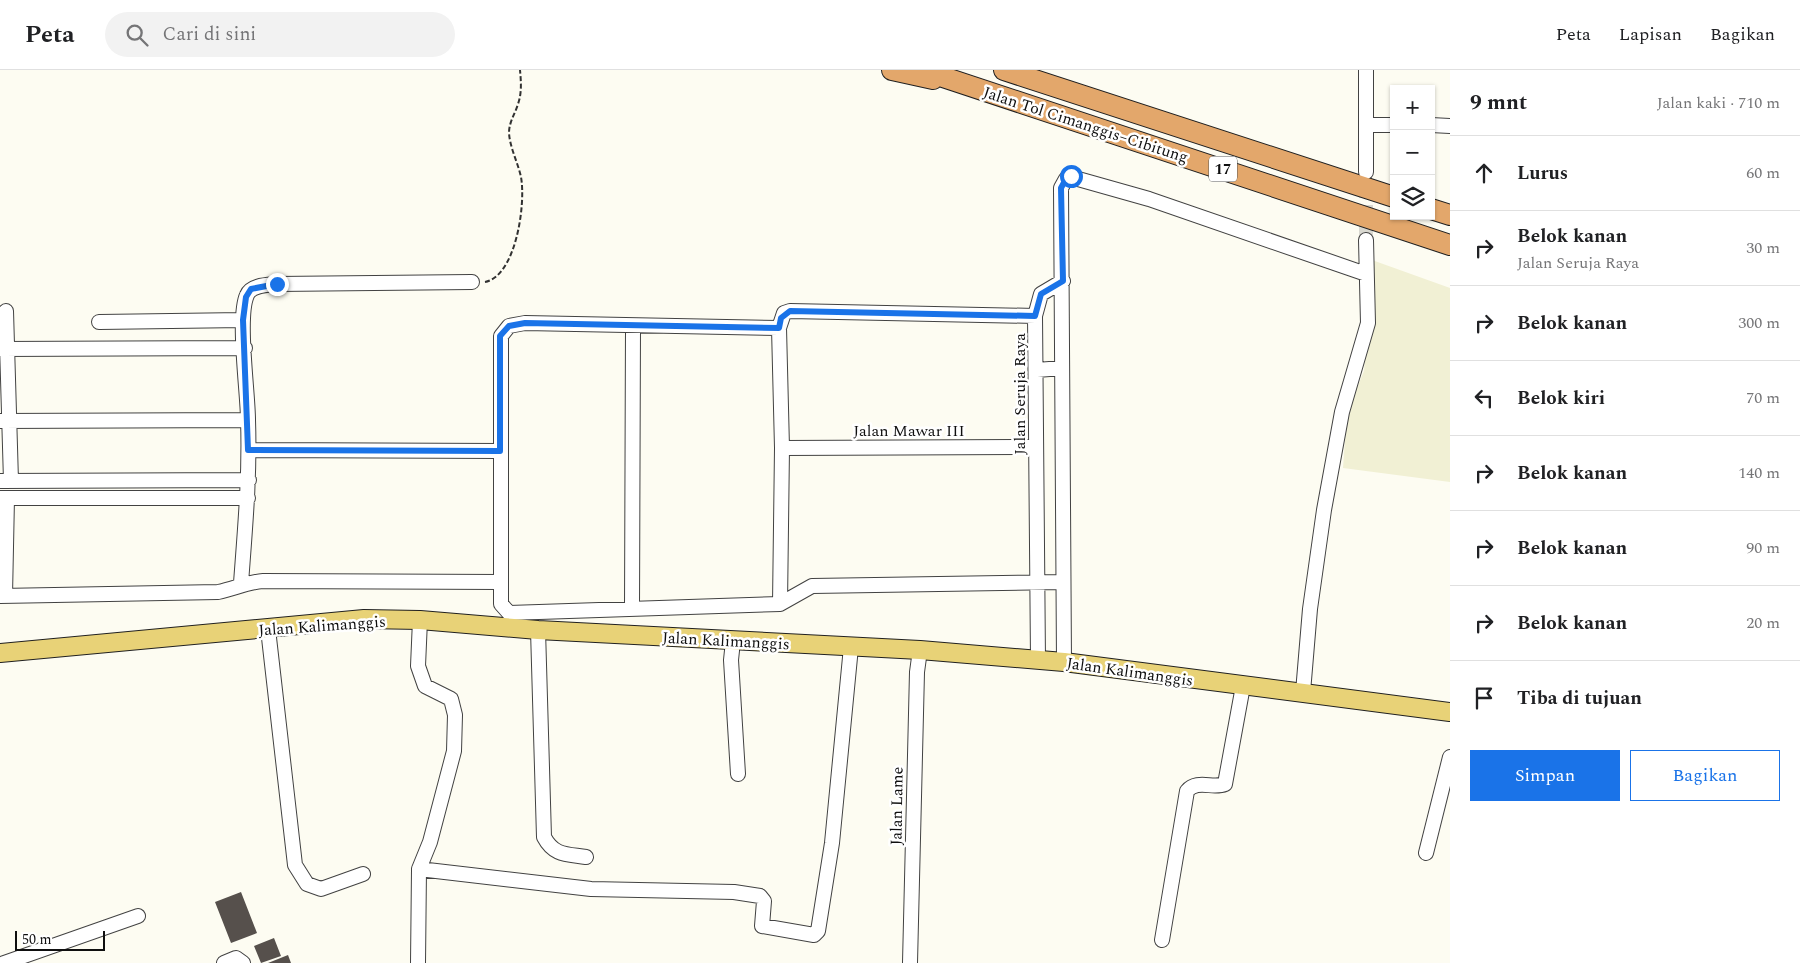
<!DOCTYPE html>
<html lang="id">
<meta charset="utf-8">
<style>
body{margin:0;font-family:Spectral,serif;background:#f2f2f2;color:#202124}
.controls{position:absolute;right:15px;top:15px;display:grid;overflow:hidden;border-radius:0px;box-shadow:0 1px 4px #0004}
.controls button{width:45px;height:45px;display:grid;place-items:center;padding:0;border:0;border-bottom:1px solid #e0e0e0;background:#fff;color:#202124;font:25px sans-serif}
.scale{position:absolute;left:15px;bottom:12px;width:90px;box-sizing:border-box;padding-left:5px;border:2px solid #0f0f0f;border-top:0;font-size:14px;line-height:18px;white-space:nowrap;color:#0f0f0f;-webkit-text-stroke:4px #fff;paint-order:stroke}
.stop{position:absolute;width:15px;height:15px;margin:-11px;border:4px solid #1a73e8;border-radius:50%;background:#fff}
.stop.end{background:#1a73e8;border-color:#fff;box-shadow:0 1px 5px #0008}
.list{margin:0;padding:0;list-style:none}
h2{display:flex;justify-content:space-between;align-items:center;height:65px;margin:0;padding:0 20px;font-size:21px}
h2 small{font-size:16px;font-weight:400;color:#757577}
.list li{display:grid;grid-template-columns:32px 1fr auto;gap:15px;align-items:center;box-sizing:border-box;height:75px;padding:0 20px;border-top:1px solid #e0e0e0}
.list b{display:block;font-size:19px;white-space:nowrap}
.list p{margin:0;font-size:16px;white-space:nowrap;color:#757577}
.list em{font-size:16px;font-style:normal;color:#757577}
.actions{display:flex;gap:10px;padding:15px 20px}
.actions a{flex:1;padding:11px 0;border:1px solid #1a73e8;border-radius:0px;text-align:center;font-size:18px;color:#1a73e8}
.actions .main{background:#1a73e8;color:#fff}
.icon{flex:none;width:28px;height:28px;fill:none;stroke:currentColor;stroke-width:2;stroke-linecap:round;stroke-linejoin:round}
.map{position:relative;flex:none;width:1450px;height:893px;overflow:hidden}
header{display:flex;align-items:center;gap:30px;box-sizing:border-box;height:70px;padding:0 25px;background:#fff;border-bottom:1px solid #e0e0e0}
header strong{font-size:24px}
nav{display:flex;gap:28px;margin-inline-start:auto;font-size:18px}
.search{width:350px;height:45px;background:#f2f2f2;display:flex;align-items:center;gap:12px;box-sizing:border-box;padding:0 18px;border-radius:28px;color:#757577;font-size:19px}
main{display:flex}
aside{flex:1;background:#fff}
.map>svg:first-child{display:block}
</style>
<header>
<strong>Peta</strong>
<div class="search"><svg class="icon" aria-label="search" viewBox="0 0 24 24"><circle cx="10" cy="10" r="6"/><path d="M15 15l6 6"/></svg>Cari di sini</div>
<nav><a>Peta</a><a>Lapisan</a><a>Bagikan</a></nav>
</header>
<main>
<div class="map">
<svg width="1450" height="893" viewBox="0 0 1450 893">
<rect width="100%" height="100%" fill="#fdfcf2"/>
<path fill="#f1f0d4" d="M1372,190L1450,218V412L1343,398L1347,342L1364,301Z"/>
<path fill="#56504c" d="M241,822L257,863L231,873L215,832Z
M274,868L281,886L261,893L254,876Z
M288,885L291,893H268Z"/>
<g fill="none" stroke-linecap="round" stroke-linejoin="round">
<path stroke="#d9d8d0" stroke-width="14" stroke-dasharray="14 7" stroke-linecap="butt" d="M1366,170V110"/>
<g stroke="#424242" stroke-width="16">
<path id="minor" d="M1366,0V102
M1366,55H1394
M1431,55L1450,56
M6,241L11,411
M99,252L243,250
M779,258L525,253L509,256L501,266V534L509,543L780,534L812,516L1062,512
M0,279L245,278
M1037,300L1062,298
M0,351L248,350
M782,378L1036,377
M249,380L500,381
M0,411L249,410
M0,428H248
M241,513C245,459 250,405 248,350C248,323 237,247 247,225C251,215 267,215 277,214L472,212
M0,526L218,522C234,519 247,512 263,511L501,512
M5,526L7,428
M780,534L782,378L779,258L784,243L790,241L1035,246
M632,539L633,257
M268,559L295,795L307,814L321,819L363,804
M538,560L544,767C554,786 567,784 586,787
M733,571L731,590L738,704
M1038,590L1035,246L1041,224L1063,211
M1064,592L1061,118L1066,109L1071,107L1149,129L1366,204
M1303,622L1310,539L1324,440L1342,342L1368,253L1366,170
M1426,783L1450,687
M419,799L591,819L734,822L760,826L764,831L762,856L814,865L818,861L832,773L851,577
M1162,870L1187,721C1197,709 1213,719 1225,714L1243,616
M4,893L138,846
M224,893L236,888L243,893
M418,893L419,799L430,772L454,681L455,645L451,629L425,616L418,596L420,550
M910,893L917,602L920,580"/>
</g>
<g stroke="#202020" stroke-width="20">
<path id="major" d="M0,583L364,549L420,550L538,560L920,580L1064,592L1450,642"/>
</g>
<g stroke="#202020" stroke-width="22">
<path id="highway" d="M892,0L933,9
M922,0L1450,175
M1004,0L1394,127
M1431,139L1450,145"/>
</g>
<path stroke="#313131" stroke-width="2" stroke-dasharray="5 2.5" stroke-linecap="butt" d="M485,212C516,206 526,134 521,107C518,93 510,78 509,63C509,52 515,44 518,34C522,23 521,11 520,0"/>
<use href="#minor" stroke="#fff" stroke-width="14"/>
<use href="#major" stroke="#e8d277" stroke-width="18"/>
<use href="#highway" stroke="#e3a76b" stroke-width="20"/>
</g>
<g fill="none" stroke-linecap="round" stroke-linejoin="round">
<path stroke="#1a73e8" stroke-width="6" d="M277,214L251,219L246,227L243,250L248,380L500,381V266L509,256L525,253L779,258L781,248L790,241L1035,246L1041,224L1063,211L1061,118L1066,109L1071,106"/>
</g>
<g text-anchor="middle" stroke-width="5" stroke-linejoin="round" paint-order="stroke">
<rect fill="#fff" stroke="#575757" stroke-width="1" x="1209" y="86.5" width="28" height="25" rx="4"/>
<g font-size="15" font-weight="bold" fill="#0f0f0f">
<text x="1223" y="104">17</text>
</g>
<g font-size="16" fill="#0f0f0f" stroke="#fff">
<text transform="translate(1086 54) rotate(18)" y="6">Jalan Tol Cimanggis–Cibitung</text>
<text transform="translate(1019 324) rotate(-90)" y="6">Jalan Seruja Raya</text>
<text x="909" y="366">Jalan Mawar III</text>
<text transform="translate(322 555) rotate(-4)" y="6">Jalan Kalimanggis</text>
<text transform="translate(726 570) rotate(3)" y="6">Jalan Kalimanggis</text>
<text transform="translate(1130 601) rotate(8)" y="6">Jalan Kalimanggis</text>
<text transform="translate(896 736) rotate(-89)" y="6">Jalan Lame</text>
</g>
</g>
</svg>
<div class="controls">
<button>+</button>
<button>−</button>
<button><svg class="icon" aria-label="layers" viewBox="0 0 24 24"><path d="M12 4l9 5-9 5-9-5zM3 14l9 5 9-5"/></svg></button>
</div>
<div class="scale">50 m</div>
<div class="stop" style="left:1071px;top:106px"></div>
<div class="stop end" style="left:277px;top:214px"></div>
</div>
<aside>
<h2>9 mnt<small>Jalan kaki · 710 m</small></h2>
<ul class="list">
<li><svg class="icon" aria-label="ahead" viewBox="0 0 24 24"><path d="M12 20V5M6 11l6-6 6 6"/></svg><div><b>Lurus</b></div><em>60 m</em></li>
<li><svg class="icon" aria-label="right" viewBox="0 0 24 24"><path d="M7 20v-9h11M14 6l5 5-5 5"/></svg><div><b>Belok kanan</b><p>Jalan Seruja Raya</p></div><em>30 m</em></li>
<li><svg class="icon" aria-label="right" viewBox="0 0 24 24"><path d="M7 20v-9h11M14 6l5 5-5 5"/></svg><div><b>Belok kanan</b></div><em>300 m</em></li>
<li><svg class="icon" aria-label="left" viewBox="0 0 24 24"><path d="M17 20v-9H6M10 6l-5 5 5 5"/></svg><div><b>Belok kiri</b></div><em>70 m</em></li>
<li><svg class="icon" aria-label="right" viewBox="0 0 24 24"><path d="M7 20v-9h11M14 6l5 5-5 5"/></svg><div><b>Belok kanan</b></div><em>140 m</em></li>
<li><svg class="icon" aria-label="right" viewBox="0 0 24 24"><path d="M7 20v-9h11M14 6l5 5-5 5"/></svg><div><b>Belok kanan</b></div><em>90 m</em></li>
<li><svg class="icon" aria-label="right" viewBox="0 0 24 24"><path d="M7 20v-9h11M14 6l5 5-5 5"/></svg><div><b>Belok kanan</b></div><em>20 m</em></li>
<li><svg class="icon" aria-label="arrive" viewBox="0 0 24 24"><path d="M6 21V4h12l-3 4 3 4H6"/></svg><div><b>Tiba di tujuan</b></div></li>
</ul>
<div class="actions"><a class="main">Simpan</a><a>Bagikan</a></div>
</aside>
</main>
